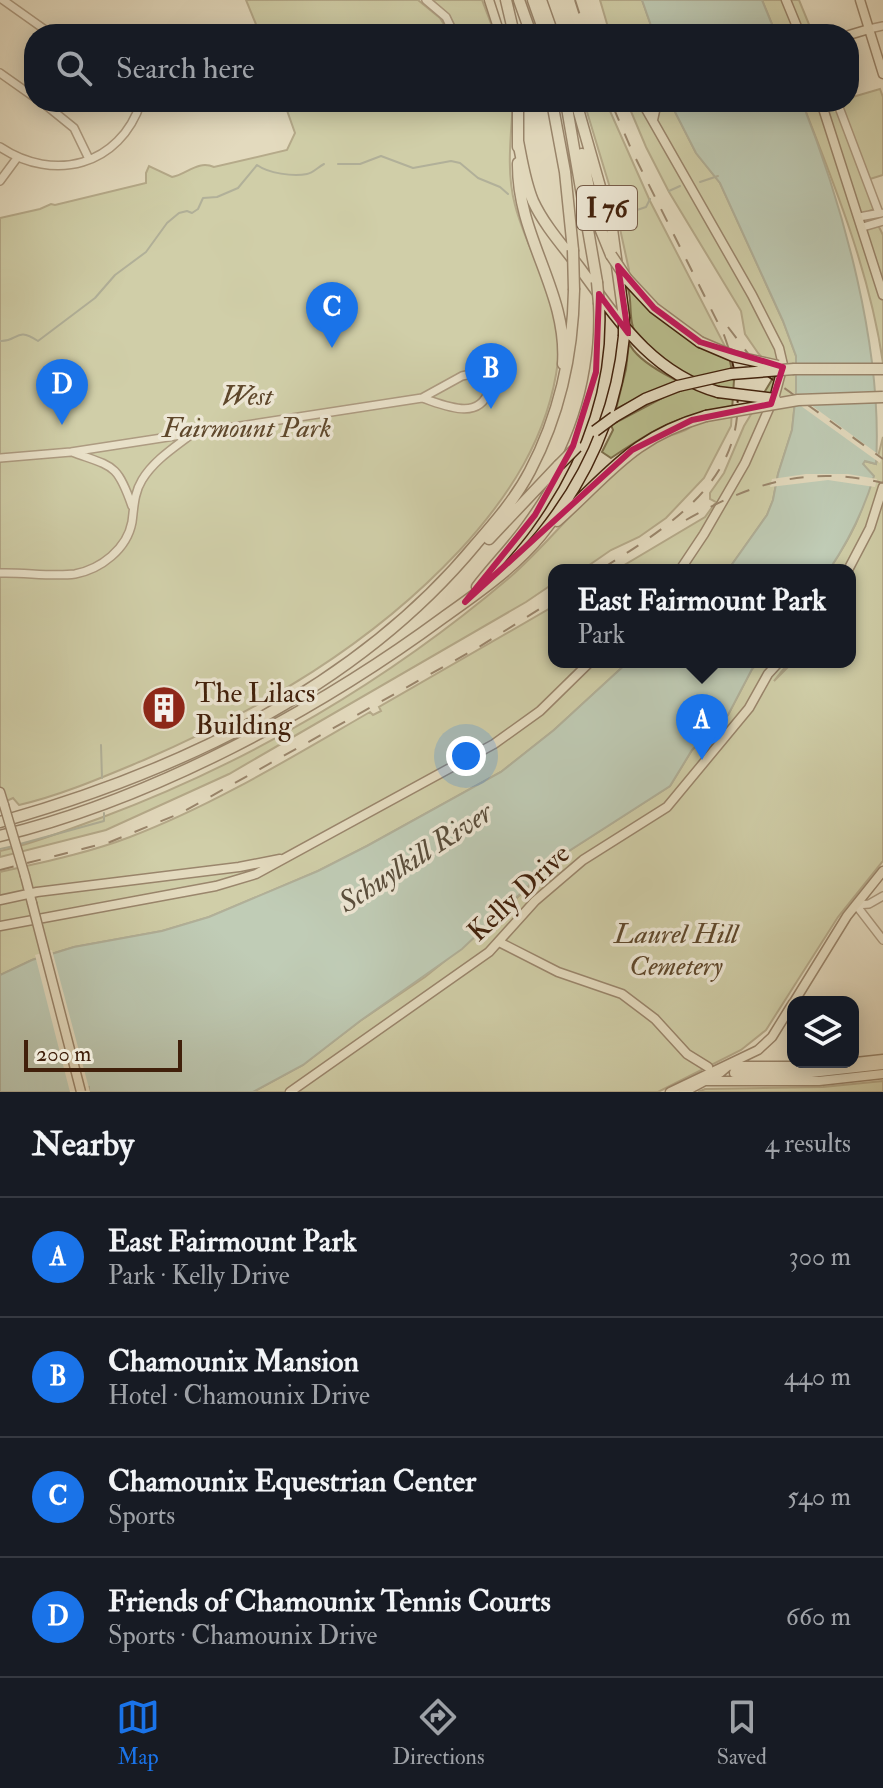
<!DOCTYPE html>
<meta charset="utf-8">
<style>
body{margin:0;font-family:"IM FELL Double Pica",serif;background:#242831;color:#f1f3f6}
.controls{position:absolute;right:24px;bottom:24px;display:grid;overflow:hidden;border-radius:16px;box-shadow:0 4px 20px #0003}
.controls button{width:72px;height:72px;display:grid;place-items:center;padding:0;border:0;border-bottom:2px solid #363941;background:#171b24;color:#f1f3f6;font:40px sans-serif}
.scale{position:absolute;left:24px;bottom:20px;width:158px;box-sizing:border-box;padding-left:8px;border:4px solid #41200b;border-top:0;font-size:22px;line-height:28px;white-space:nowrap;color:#41200b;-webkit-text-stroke:6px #ede7d5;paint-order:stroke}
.you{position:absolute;left:466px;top:756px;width:28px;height:28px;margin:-20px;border:6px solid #fff;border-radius:50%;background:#1a73e8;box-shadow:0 0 0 12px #1a73e833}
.badge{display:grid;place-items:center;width:52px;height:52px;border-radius:50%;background:#1a73e8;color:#fff;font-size:26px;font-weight:700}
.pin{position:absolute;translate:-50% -66px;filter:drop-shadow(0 2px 4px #0008)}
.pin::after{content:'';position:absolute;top:42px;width:28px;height:24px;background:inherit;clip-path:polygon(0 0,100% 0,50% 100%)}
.popup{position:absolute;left:548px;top:564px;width:308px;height:104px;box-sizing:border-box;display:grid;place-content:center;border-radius:16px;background:#171b24;filter:drop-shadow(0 2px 6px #0005);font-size:26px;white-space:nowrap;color:#9ea1a6}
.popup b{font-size:30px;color:#f1f3f6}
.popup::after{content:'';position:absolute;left:50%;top:100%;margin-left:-16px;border:16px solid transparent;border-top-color:#171b24}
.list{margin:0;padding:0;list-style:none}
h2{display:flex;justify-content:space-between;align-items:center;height:104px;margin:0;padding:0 32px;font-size:34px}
h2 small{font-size:26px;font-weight:400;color:#9ea1a6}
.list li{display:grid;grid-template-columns:52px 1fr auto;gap:24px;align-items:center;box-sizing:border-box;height:120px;padding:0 32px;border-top:2px solid #363941}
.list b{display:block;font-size:30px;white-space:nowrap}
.list p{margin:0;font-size:26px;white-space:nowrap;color:#9ea1a6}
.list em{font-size:26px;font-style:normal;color:#9ea1a6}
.icon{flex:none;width:44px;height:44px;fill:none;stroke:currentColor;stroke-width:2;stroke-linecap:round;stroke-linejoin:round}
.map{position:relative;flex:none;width:883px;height:1092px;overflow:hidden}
.search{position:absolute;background:#171b24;box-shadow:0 4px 20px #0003;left:24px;right:24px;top:24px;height:88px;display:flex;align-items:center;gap:20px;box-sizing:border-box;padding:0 28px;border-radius:32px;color:#9ea1a6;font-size:30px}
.sheet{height:584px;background:#171b24}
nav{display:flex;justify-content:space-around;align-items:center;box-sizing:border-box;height:112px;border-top:2px solid #363941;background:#171b24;font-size:22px;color:#9ea1a6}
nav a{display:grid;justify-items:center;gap:4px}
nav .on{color:#1a73e8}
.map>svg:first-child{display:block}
</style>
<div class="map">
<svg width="883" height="1092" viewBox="0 0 883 1092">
<rect width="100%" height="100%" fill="#e3dabe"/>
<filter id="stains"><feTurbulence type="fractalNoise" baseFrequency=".0025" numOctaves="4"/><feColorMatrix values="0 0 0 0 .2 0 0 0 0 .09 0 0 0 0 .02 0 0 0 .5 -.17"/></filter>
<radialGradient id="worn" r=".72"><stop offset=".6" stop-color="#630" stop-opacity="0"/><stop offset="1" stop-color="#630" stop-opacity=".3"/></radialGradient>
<path fill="#b9be8e" stroke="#7d6f4c" stroke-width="2" d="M246,0H418L440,18L450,34H260Z
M432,0H482L495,34H459L449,15Z
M600,0H642L654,34H610Z
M762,0H799L813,34H776Z
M880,89L883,97V175L870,179L840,102H849V98Z
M284,102H381L403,107L426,102H513C511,136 506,172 515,205C528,256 565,306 558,361C549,436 509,497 459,551C371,645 262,709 144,760C103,777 62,795 19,805L13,798L0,804V218L40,209L51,204L55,205L146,183V173L149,166L172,177C187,174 198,160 214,167L287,150L295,133Z
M584,102H606L650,201L728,352L734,380L731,426L704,478L666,518L639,537L611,550L582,570H554V583L526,602L229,774L106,830L0,857V851C36,843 69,829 103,817C250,762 389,680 509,578C547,545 578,504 615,471C629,458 647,443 665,437C685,431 691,430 705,413C670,418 640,439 611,458L602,452L613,430L611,425L664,397L659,388L616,409L626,369L629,343C638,364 688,388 711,394C689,379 642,352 633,327C629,315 632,301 628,289L682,335L627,272L629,270L614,201Z
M627,102H670L696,153L720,183L783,321L796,356V392L792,430L778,474L773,500L767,515L728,570H616L705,517L716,502L710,499V493L724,473L744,426L776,373L758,353L745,334L741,311L669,192L646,147Z
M802,102H834L875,209L869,211L870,218L883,216L878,225L883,235V363C870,273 835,186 802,102Z
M883,437V861L838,917L766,1030L741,1050L658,1092H253L303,1065L360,1021L425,977L486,928L558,858L670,786L692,750L728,715L752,669L759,662H789L774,681L793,662H850V570H829C850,538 865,512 870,474L863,464L864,461L876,464Z
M554,606V662H628L554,730L501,772L367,846L318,871L209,917L162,931L74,947L32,960L0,975V872C44,862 88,853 130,837C214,805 292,757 370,712L373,715L381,711L379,707Z
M883,1081V1092H698L705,1089L823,1087Z"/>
<path fill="#95bbae" stroke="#737d6d" stroke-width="2" d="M642,0H762L776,34H654Z
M670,102H802C844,209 883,349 876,464L865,461L863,464L874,476C864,510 849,540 829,570H728L767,515L773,500L778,474L792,430L796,392V356L783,321L720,183L696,153Z
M628,662H759L752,669L728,715L692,750L670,786L558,858L462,949L360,1021L303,1065L253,1092H89V1087L69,1092H0V975L32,960L74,947L162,931L209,917L318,871L367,846L501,772L554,730Z"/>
<path fill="#e3dabe" d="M883,391V402L811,405L882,457L880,463L801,406H790L792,392L795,394Z
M806,474H848L877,479L875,487L828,480L770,487L772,479Z
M52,950L90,1092H70L35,955Z"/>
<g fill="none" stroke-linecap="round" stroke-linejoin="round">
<path stroke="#737d6d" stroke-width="2" d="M338,164H360L381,156L413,168L451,161L460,163L478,178L500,187L508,194
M700,182L718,176
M669,191L680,186
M622,215L646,207L650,199
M0,341C19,342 15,326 38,341L95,298L115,275L146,252L167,223L179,213L187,211L192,213L198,209L203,198L217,197L238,188L257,165C268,173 293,177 307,174C313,173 318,167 324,164
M101,745L102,778
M20,844L104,821V813
M0,849L14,846"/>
<g stroke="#6a4e38" stroke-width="10">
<path id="minor" d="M3,0L51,34
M426,0L446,17L454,34
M869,29L883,26
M0,73L34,97
M42,102L74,128L89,159
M398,102H414
M837,102L879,213
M0,147C54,183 120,166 141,102
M0,181L17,158
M859,217L881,213
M863,227L883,221
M72,452C113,467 117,463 132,506
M0,458L71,452L422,398L462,376L471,374L481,377L489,390C479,422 444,405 422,398
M0,573C24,572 51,577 75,574C101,569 127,549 132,522C134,507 134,493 142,480C154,460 175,447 193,433
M856,905L883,940
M856,905L869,904L883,896"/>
</g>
<g stroke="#41200b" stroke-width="11">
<path id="major" d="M489,0L500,34
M786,0L800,34
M860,0L883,74
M849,35L869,29
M642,102L752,295L779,348L783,365L775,395L745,463L704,534L680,570
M821,102L883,295
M653,120L657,102
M848,570L870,528L883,487
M0,792L4,805
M25,876L32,903
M0,900L37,892L239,867L280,859
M0,926L216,886L256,874L494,744L540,711L590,662
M499,942L558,972L622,994L655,1019L687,1054L708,1067
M794,1002L847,916L883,871
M732,1066H819L883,1059
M734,1073H811L883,1065
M705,1081H819L883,1074
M290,1092L489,952L535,901L583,860L667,807L749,708L768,674L779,662
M670,1092L758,1050L772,1037L793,1003
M684,1092L720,1073L727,1067"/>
</g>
<g stroke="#41200b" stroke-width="13">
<path id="highway" d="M506,0L514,34
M519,0L531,34
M533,0L545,34
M541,0L553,34
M552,102L565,172L573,250
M566,102L597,282
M576,102L612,229L624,317
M518,141C522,161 525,182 533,201C544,225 563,246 579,267C618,320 652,373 718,392
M518,147V102
M582,154L594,213L611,255
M518,163C517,238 568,291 563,364
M627,279L654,308L700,342
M794,369H883
M614,417L645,399L678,386
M557,521C611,473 631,438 706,416
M489,539L559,465
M477,587C493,566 512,547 527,526C575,460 603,385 599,304
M0,822C177,772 357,688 476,544C496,521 516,498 530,471C560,414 573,354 574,290
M0,836C153,799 318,710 444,617C478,593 515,567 541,535C588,477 617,410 624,336"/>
</g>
<use href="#minor" stroke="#ede7d5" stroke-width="7"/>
<use href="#major" stroke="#e3dabe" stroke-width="8"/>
<use href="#highway" stroke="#e3dabe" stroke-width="10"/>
<path stroke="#41200b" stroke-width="2" stroke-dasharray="14 14" stroke-linecap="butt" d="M575,0L586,34
M728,327L762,372L883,459
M686,520C752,483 807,465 883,483
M603,568C696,510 769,458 724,335L632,151L611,102
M0,870L110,842L181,813L479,647L554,600"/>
<g stroke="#41200b" stroke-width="11" stroke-linecap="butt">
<path id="major-bridge" d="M4,805L25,876
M32,903L81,1092"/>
</g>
<g stroke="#41200b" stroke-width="13" stroke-linecap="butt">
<path id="highway-bridge" d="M573,250L574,290
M611,255L627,279
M597,282L599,304
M624,336V317
M700,342L733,356L778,366
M678,386L731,374L794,369
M718,392L775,399
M706,416L798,400L883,397
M595,431L614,417
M559,465L577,447"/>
</g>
<use href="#major-bridge" stroke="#e3dabe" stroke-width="8"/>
<use href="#highway-bridge" stroke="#e3dabe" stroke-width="10"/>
</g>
<path d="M0 0H883V1092H0ZM618,266L654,308L700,342L783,367L771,404L692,420L632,450L465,602L535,515L573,446L596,372L599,294L628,333Z" fill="#e3dabe" fill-opacity=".55" fill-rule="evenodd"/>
<path fill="none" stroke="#c2185b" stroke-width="6" stroke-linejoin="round" d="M618,266L654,308L700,342L783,367L771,404L692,420L632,450L465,602L535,515L573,446L596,372L599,294L628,333Z"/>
<defs>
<g id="building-disc" transform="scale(2.3)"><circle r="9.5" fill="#8f2418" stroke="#ede7d5"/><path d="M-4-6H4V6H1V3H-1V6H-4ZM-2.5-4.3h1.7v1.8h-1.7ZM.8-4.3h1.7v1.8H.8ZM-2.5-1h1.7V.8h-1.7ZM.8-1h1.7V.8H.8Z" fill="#fff"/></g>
</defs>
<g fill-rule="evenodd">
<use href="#building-disc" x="164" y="708"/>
</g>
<g text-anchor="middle" stroke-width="7" stroke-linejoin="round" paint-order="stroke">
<rect fill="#ede7d5" stroke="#755c48" stroke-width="2" x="577" y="186" width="60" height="44" rx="6"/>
<g font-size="26" font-weight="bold" fill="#41200b">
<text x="607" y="217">I 76</text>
</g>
<g font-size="28" font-style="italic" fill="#5f482c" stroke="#ede7d5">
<text x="247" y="405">West<tspan x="247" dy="32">Fairmount Park</tspan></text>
<text x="676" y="943">Laurel Hill<tspan x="676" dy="32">Cemetery</tspan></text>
</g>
<g font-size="28" fill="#41200b" stroke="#ede7d5" text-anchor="start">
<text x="195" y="702">The Lilacs<tspan x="195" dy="32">Building</tspan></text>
</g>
<g font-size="28" fill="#41200b" stroke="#ede7d5">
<text transform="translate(518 892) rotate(-43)" y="10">Kelly Drive</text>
</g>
<g font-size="30" font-style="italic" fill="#5a4e3c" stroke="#ede7d5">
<text transform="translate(415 857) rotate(-33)" y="10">Schuylkill River</text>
</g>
</g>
<rect width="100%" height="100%" filter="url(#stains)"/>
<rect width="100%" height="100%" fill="url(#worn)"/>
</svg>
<div class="controls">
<button><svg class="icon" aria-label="layers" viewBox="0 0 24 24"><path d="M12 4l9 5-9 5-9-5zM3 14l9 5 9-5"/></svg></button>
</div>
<div class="scale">200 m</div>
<div class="you"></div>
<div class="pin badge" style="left:702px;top:760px">A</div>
<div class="popup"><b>East Fairmount Park</b>Park</div>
<div class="pin badge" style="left:491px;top:409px">B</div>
<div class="pin badge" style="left:332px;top:348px">C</div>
<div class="pin badge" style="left:62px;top:425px">D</div>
<div class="search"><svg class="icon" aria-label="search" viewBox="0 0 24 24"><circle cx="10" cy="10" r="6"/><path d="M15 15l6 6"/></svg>Search here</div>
</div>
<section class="sheet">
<h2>Nearby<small>4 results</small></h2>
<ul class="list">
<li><span class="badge">A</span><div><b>East Fairmount Park</b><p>Park · Kelly Drive</p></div><em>300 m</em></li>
<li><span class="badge">B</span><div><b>Chamounix Mansion</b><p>Hotel · Chamounix Drive</p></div><em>440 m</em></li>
<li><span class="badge">C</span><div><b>Chamounix Equestrian Center</b><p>Sports</p></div><em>540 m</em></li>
<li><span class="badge">D</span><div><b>Friends of Chamounix Tennis Courts</b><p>Sports · Chamounix Drive</p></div><em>660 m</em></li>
</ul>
</section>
<nav>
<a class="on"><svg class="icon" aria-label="map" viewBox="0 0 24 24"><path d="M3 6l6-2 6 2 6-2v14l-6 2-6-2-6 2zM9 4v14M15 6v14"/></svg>Map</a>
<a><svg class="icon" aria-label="directions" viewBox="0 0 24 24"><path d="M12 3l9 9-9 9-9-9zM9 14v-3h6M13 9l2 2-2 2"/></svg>Directions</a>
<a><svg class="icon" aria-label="saved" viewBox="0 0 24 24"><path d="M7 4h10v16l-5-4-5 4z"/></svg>Saved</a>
</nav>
